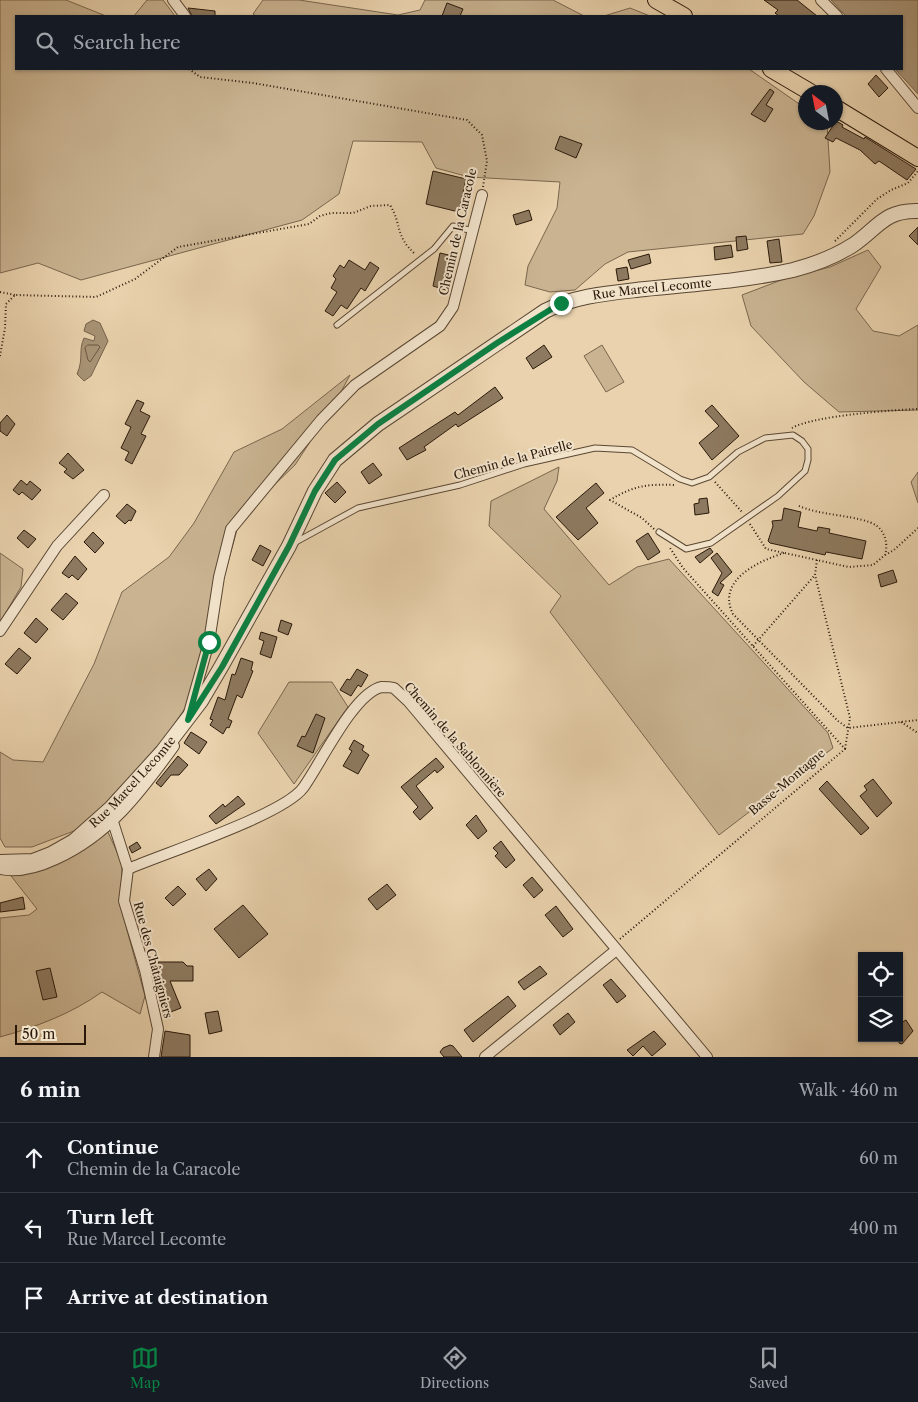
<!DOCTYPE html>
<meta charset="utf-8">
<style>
body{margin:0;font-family:"Libre Caslon Text",serif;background:#242831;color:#f1f3f6}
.controls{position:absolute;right:15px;bottom:15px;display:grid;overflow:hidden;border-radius:0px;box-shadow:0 1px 4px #0004}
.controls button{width:45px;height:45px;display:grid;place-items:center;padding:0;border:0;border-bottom:1px solid #363941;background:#171b24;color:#f1f3f6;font:25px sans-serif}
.compass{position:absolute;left:798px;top:85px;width:45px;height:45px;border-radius:50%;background:#171b24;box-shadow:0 1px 4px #0004;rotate:328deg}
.scale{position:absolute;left:15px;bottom:12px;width:71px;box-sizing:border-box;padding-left:5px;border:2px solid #2a190a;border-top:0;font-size:14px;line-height:18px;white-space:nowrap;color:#2a190a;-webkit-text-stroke:4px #f1e2ca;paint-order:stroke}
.stop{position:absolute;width:15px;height:15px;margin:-11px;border:4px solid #0b8043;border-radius:50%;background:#fff}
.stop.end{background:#0b8043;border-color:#fff;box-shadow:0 1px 5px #0008}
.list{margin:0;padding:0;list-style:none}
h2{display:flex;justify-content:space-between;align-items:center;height:65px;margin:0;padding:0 20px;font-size:21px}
h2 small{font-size:16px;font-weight:400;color:#9ea1a6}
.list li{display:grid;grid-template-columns:32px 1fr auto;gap:15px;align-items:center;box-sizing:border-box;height:70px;padding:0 20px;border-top:1px solid #363941}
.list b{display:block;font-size:19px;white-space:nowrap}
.list p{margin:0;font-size:16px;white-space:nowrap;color:#9ea1a6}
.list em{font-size:16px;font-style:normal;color:#9ea1a6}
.icon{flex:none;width:28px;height:28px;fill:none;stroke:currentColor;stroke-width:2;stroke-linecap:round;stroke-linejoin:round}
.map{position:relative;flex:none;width:918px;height:1057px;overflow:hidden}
.search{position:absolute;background:#171b24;box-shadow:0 1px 4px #0004;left:15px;right:15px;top:15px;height:55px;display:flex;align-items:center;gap:12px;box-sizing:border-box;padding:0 18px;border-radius:0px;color:#9ea1a6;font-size:19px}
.sheet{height:275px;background:#171b24}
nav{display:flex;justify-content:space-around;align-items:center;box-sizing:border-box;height:70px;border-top:1px solid #363941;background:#171b24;font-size:14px;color:#9ea1a6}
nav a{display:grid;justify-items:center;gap:2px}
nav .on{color:#0b8043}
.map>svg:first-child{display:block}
</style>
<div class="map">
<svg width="918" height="1057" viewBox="0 0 918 1057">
<rect width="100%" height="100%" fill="#e9d2ad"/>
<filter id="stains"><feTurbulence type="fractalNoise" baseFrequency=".004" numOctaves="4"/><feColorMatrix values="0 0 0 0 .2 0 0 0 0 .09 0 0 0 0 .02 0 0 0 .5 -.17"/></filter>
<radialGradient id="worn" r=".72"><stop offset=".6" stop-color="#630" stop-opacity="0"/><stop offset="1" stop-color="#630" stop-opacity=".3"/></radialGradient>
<path fill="#c9b391" stroke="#7a664e" d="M0,0H66L106,16H16V69H749L805,108L806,122L827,123L830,172L814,216L803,234L628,252L605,264L575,290L550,292L525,285L528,266L557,208L560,182L469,177L436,168L422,142L353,141L339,194L302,220L81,280L38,263L0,273Z
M147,0H163L175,16H134Z
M263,0H299L398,15L420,10L425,0H553L584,16H256L253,14Z
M630,8L650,16H604Z
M868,250L881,267L856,309L873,331L899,336L918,325V410L839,412L804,382L751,326L742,295L784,279L830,267Z
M602,345L624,382L606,392L584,356Z
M350,375L334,405L295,465L270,489L238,526L190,701L166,736L87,826L32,847H5L0,838V752L13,760L43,762L94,664L122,592L169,557L194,523L234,452L282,429Z
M559,467L557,481L544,509L609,585L637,567L669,559L828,733L833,748L719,835L550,612L561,596L489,526L491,501Z
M918,472V503L911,482Z
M0,553L23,569L21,587L0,622Z
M289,682H332L348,707L294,784L258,733Z
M107,830L122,863L121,908L145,996L140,1014L102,992C71,1014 36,1027 0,1037V918L29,915L37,909L4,867L71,857Z"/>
<path fill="#a89376" stroke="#76624b" d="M831,0H918V94L895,69H902V16H846Z
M93,320L100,323L108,341L91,376L84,381L77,374C84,358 78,351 84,338L94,341L95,336L84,331L86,324Z"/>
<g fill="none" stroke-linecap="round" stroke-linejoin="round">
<path stroke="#695640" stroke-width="1" d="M88,345H98L100,347L90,362L88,360L85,348Z"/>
</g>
<path fill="#8d795f" stroke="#2a190a" d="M764,0H797L817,16H779L775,13L778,10Z
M447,3L463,9L460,16H442Z
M188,8L215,11V16H192Z
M876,75L888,88L879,97L868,84Z
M770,89L774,92L766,105L773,109L765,122L751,114Z
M836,121L843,125L842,127L864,139L865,137L916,169L907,180L879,161L875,164L860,150L836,138L833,142L825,138Z
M560,136L582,144L576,158L555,149Z
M433,171L466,179L459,212L426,204Z
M529,210L532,220L516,225L513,215Z
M918,227V245L909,236Z
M746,236L748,249L737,251L736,237Z
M779,239L782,262L770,263L767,241Z
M731,245L733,257L715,260L714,247Z
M440,253L453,256L446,290L433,286Z
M649,254L651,263L631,269L628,260Z
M349,260L365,270L370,262L379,268L365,291L361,288L347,309L341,305L333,316L325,311L337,292L331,288L336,279L333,276L340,265L344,268Z
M627,267L629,279L618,281L616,269Z
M544,345L552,357L533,369L526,358Z
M495,387L503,398L458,427L456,424L424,447L426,450L407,460L399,448L455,412L458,415Z
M137,400L144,403L140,411L150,416L141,434L146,436L132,464L125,460L129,452L121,448L131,427L125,424Z
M712,405L739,436L712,460L699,443L719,426L705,411Z
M7,415L15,424L7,436L0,431V423Z
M68,453L84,470L73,479L64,472L67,469L59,463Z
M373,463L382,475L369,484L361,472Z
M21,480L27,485L30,481L41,490L32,500L22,492L19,495L13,490Z
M337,482L346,492L335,503L325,493Z
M596,483L604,493L586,508L598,523L578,540L556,517Z
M707,498L709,513L695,515L694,504L699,503V499Z
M127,504L136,511L131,521L129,520L125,524L116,516Z
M784,508L801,512L798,527L817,531L818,527L830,529L829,533L866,541L862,559L826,552L825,555L770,543L768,541L773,526L772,521L782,520Z
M24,530L36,539L28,548L17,538Z
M93,532L104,543L95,553L84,542Z
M648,533L660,552L648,560L636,541Z
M260,545L271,551L263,566L252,560Z
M710,548L713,552L700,563L695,557Z
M717,553L732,572L720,583L724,585L718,596L712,592L722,573L711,558Z
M75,556L87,569L78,580L72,575L69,578L62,573Z
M893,570L897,582L881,587L878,575Z
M66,593L78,603L63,620L51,610Z
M36,618L48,629L36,643L24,633Z
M281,620L292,624L288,635L278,631Z
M261,632L277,637L271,658L260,654L264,641L259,639Z
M19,648L31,658L17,674L5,664Z
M241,658L253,662L251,670L253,671L242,698L237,695L228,719L232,721L229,728L227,727L223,734L210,725L213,720L210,719L218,697L225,700L232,674L235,675Z
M357,669L368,675L361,687L358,685L351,696L340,690L347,679L350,680Z
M316,714L325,718L313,753L297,746L302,736L305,737Z
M191,732L207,742L199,754L184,743Z
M354,740L364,746L362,750L369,755L358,774L343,766L352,751L349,749Z
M178,756L188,765L179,775H171L161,787L156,783Z
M436,758L444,767L437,773L435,770L416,786L433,808L420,820L413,812L418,807L401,787Z
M873,779L892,803L877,817L860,796L867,790L864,786Z
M827,781L869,828L861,835L819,789Z
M238,796L245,804L216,824L209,816L223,804L225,807Z
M476,815L487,831L478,839L466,825Z
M501,841L515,860L506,868L495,856L498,853L493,848Z
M137,842L141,848L132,853L129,847Z
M209,869L217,879L206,891L196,879Z
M532,877L543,890L534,898L523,885Z
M387,884L396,895L377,910L368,899Z
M178,886L186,894L173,906L165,898Z
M23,897L25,909L0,912V903Z
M243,905L268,934L239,958L214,929Z
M556,906L573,929L563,937L545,915Z
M158,962H183L187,966H193V981H170L181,1008L168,1013L158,985Z
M540,966L547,974L524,990L518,982Z
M50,968L57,997L43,1000L36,971Z
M611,979L626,996L617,1003L603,985Z
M508,996L516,1006L473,1042L464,1030Z
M218,1011L222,1031L209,1034L205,1013Z
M568,1013L575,1022L560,1035L553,1025Z
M906,1020L913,1031L902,1044L899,1043V1024Z
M165,1031L190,1035V1057H161Z
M654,1031L666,1044L652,1056L643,1046L633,1056L627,1050Z
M450,1045L453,1046L462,1057H444L440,1052L443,1048Z"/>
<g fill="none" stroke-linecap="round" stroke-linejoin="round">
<g stroke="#5a4733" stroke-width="7">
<path id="service" d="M337,325L434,249L453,226L473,231
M294,543L358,508L460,485L524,464L595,448L632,450L680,479L692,483L709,477L738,452L765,438L793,435L802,441L808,449V460L805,471L778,496L711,543L686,549L659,532"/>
</g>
<g stroke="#5a4733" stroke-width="12">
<path id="minor" d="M173,0L185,16
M821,0L837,16
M886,69L918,108
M0,631L57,546L104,495
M189,713L209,642L219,577L231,529L321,420L355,385L440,326L453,307L482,195
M113,822L128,869L124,901L145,970L158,1029L154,1057
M0,869C19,873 39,867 56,859C109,835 141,792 174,746
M128,869C165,853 283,815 303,788C320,765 354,692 382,687C386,687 390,687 394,688L408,701L707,1057
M485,1057L615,951"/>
</g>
<g stroke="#5a4733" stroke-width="16">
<g id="tertiary">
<path id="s1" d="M0,862L33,861L51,854L74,841L111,808L162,752L201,701L221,667L289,546L315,491L335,460L378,424L545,311C577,295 611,293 645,289C694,284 745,281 793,270C812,265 836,256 853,245C878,228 884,210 918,211"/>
</g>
</g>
<g stroke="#2a190a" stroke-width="18">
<path id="primary" d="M656,0L684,16
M771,69L810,92
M836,108L918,158"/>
</g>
<path stroke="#2a190a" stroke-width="2" stroke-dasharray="1 2.5" stroke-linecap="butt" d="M189,69L200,77L253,83L467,120L482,135L487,161L483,187
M835,241L877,199L891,190L908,183L918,171
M0,292L15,295
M0,356L5,328L6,304L15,295L96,297L135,279L178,247L309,224L320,216L331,213H353L371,206L390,205C402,225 395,236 415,254
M792,428C812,416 892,410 918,409
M715,482L742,512
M750,524L766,549L849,567L873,565L885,555C888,546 886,533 877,526C862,515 818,516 797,505
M654,529L642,518L610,500C635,485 648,484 676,485
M784,553C759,561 716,580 733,614L838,721L848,728L918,720
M885,555L894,550L918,528
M817,560L815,575L850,718L845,749
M753,646L815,575
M901,722L918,733
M620,939L845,749L683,568L670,548"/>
<use href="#service" stroke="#f1e2ca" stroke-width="5"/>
<use href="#minor" stroke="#f1e2ca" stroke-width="10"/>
<use href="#tertiary" stroke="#f1e2ca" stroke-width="14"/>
<use href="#primary" stroke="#e9d2ad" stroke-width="16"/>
</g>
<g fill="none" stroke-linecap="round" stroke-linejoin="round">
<path stroke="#0b8043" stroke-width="6" d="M209,642L188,720L222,667L289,546L315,491L335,460L378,424L497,343L561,303"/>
</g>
<g text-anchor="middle" stroke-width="4" stroke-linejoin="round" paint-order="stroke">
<g font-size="12" fill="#2a190a" stroke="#f1e2ca">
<text transform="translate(458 232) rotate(-77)" y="4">Chemin de la Caracole</text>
<text dy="4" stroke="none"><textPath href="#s1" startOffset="912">Rue Marcel Lecomte</textPath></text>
<text transform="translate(513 460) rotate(-15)" y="4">Chemin de la Pairelle</text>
<text transform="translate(455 740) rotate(49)" y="4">Chemin de la Sablonnière</text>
<text dy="4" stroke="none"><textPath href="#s1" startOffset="162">Rue Marcel Lecomte</textPath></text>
<text transform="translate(787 782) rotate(-40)" y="4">Basse-Montagne</text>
<text transform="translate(153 960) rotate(75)" y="4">Rue des Châtaigniers</text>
</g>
</g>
<rect width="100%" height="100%" filter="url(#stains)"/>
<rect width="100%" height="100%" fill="url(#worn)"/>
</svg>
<div class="controls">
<button><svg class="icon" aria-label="locate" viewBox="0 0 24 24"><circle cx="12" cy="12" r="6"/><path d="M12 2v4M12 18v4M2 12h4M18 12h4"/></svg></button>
<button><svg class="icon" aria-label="layers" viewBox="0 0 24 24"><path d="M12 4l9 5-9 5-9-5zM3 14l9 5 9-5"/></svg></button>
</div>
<svg class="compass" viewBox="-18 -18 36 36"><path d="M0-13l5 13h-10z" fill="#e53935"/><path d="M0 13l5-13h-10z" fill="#9ea1a6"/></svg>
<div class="scale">50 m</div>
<div class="stop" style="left:209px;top:642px"></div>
<div class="stop end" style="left:561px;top:303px"></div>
<div class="search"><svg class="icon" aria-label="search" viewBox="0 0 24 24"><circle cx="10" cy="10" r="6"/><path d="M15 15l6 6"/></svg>Search here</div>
</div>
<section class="sheet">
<h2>6 min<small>Walk · 460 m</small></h2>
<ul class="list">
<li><svg class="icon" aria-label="ahead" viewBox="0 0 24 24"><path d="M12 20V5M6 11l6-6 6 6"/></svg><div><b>Continue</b><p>Chemin de la Caracole</p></div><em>60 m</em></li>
<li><svg class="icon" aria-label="left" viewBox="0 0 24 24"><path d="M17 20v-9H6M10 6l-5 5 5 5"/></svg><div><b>Turn left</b><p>Rue Marcel Lecomte</p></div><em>400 m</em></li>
<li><svg class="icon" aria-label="arrive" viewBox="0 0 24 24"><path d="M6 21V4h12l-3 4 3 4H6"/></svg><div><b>Arrive at destination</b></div></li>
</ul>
</section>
<nav>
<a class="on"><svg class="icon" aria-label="map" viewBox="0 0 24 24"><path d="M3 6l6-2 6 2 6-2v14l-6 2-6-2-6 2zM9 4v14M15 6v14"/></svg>Map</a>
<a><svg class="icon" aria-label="directions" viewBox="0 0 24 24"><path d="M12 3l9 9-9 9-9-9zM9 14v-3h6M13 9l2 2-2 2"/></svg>Directions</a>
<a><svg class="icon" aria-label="saved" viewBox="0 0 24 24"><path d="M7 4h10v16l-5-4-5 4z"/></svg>Saved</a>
</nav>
